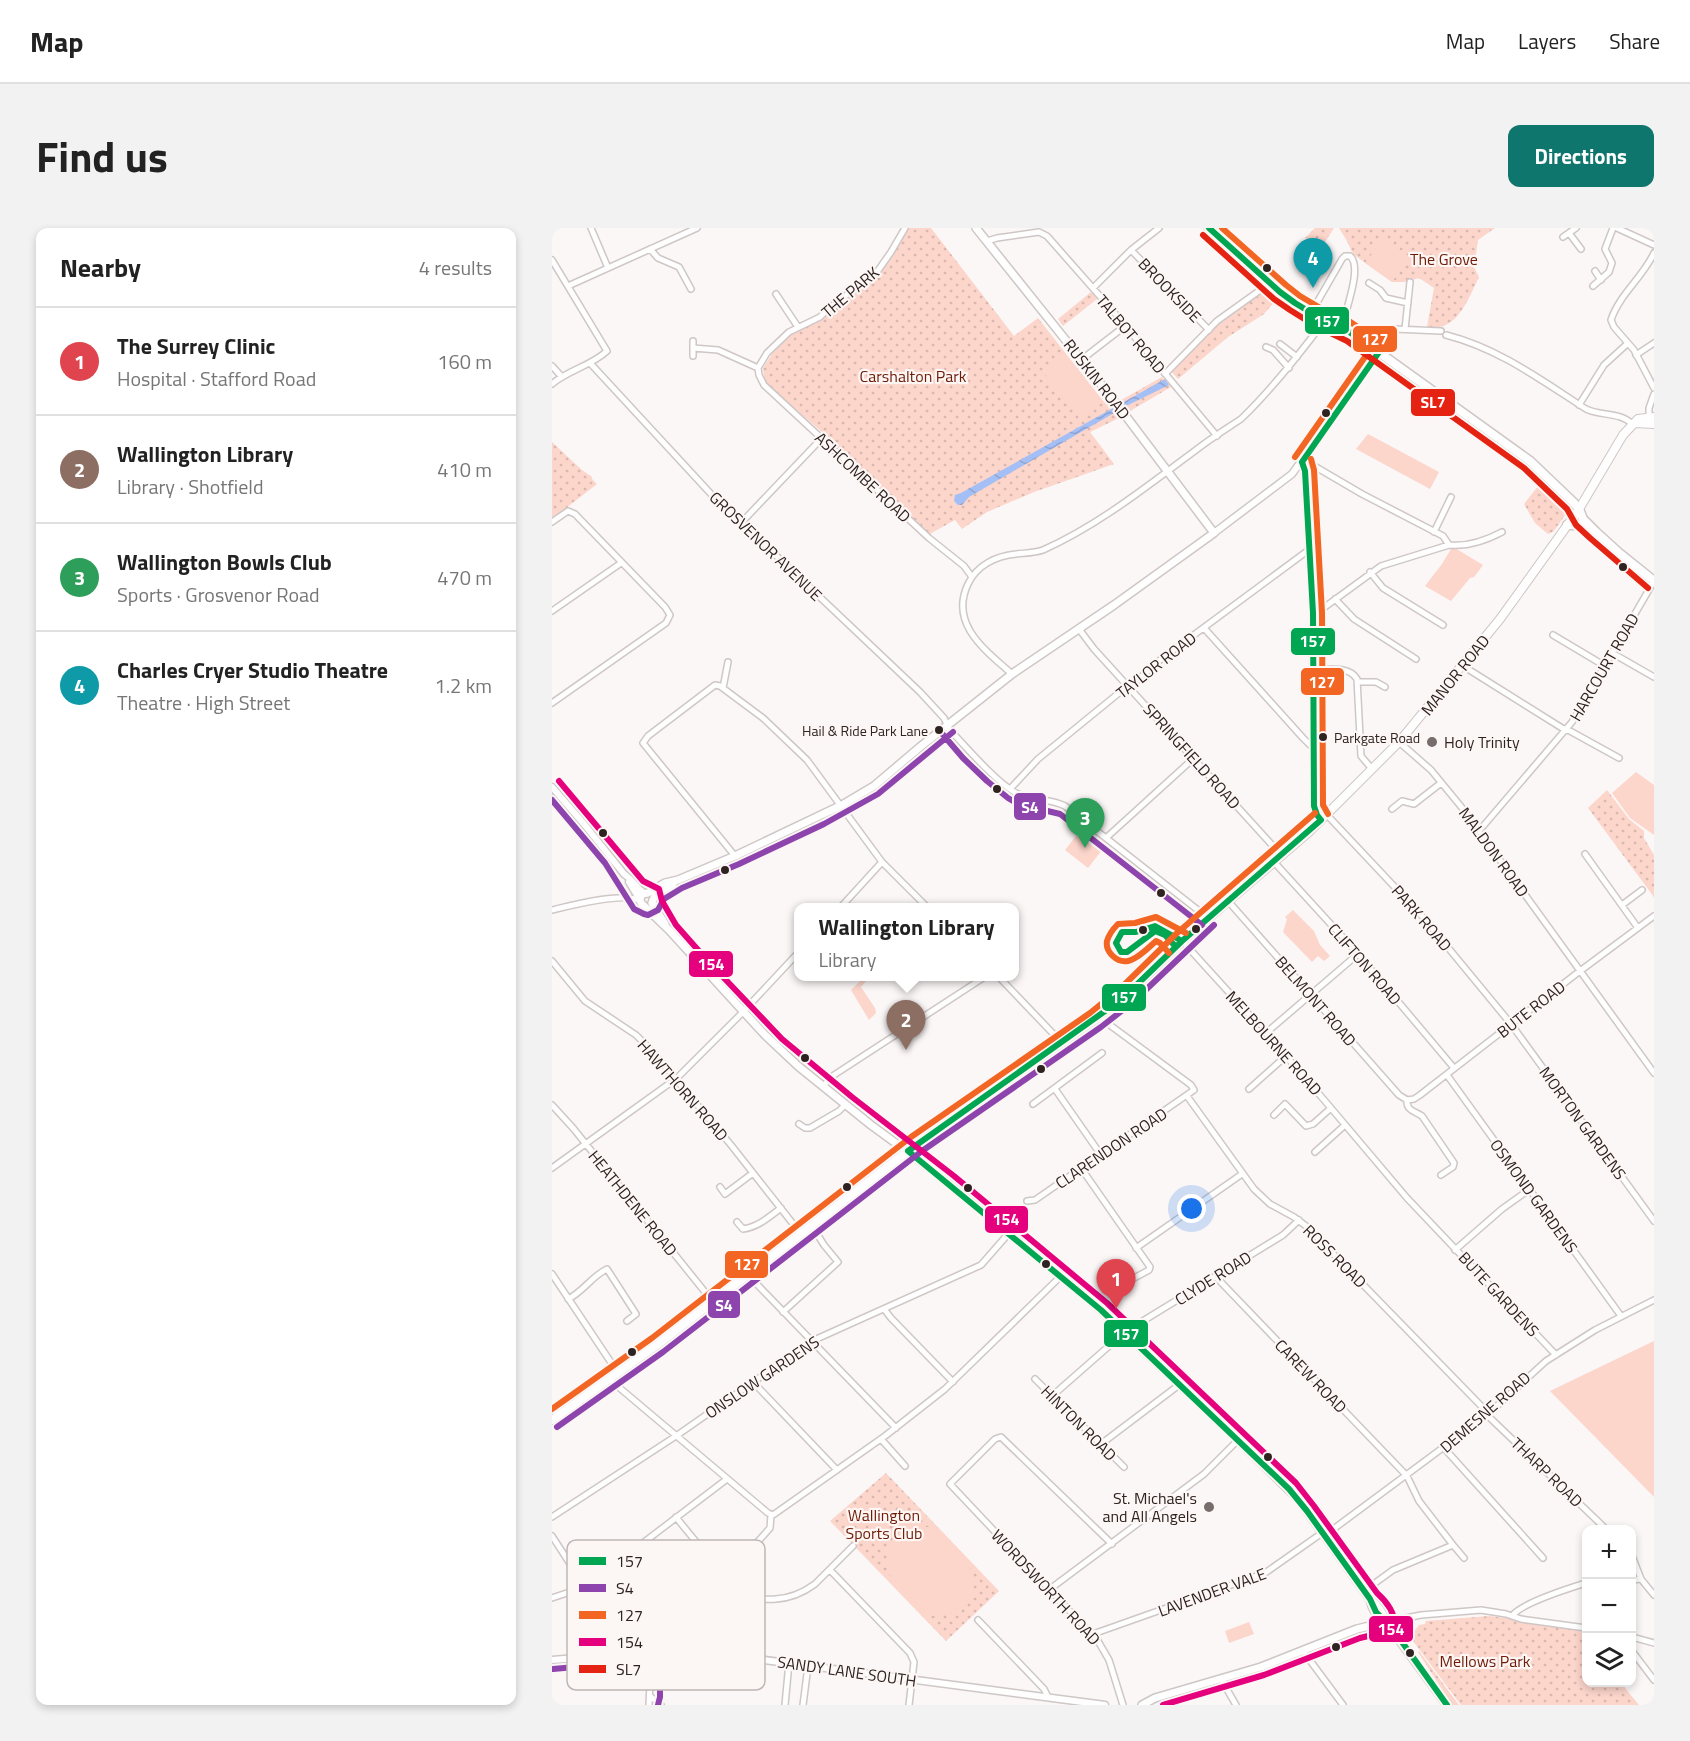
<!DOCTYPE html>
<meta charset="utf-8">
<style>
body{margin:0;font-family:"Titillium Web",sans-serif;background:#f2f2f2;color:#222}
.controls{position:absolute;right:18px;bottom:18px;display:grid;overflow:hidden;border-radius:12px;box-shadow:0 3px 9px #0003}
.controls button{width:54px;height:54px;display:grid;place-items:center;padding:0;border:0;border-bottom:2px solid #e0e0e0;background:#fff;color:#222;font:30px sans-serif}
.you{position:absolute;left:640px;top:981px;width:21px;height:21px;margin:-15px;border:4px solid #fff;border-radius:50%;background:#1a73e8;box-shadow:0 0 0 9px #1a73e833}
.badge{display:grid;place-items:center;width:39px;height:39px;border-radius:50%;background:#0f766e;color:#fff;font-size:20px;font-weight:700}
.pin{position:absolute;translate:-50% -50px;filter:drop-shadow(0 2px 3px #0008)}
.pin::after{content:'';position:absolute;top:32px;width:21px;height:18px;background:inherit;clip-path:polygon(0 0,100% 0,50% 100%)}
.popup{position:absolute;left:242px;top:675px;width:225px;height:78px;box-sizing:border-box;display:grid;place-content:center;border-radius:12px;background:#fff;filter:drop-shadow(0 2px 4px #0005);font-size:20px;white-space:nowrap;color:#767676}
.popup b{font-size:22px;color:#222}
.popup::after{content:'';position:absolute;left:50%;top:100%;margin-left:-12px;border:12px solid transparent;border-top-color:#fff}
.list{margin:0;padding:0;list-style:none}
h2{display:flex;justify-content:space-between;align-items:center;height:78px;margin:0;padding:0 24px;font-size:26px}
h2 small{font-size:20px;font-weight:400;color:#767676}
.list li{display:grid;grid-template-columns:39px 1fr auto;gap:18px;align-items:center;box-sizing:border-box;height:108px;padding:0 24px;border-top:2px solid #e0e0e0}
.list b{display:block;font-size:22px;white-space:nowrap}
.list p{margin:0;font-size:20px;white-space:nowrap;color:#767676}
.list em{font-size:20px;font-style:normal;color:#767676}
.icon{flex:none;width:33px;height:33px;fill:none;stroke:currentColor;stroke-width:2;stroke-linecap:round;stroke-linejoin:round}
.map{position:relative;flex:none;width:1102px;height:1477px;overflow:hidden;border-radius:12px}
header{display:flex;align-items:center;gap:36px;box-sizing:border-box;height:84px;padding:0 30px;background:#fff;border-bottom:2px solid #e0e0e0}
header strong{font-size:28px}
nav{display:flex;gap:33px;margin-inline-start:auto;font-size:21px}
.intro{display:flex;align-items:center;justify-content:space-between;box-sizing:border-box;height:144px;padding:0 36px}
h1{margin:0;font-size:42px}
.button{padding:15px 27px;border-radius:12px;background:#0f766e;color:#fff;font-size:21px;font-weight:700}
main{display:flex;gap:36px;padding:0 36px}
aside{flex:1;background:#fff;border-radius:12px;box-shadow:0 3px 9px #0003}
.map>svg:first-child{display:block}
</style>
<header>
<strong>Map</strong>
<nav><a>Map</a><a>Layers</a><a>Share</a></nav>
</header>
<div class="intro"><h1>Find us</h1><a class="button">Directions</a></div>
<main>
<aside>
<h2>Nearby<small>4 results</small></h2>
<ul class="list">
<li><span class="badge" style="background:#e0444e">1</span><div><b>The Surrey Clinic</b><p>Hospital · Stafford Road</p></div><em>160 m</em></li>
<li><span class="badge" style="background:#8d6e63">2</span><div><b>Wallington Library</b><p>Library · Shotfield</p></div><em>410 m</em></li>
<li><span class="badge" style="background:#2e9e5b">3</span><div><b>Wallington Bowls Club</b><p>Sports · Grosvenor Road</p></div><em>470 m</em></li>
<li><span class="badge" style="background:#0f9aa8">4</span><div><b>Charles Cryer Studio Theatre</b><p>Theatre · High Street</p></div><em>1.2 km</em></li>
</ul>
</aside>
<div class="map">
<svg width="1102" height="1477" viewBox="0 0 1102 1477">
<defs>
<pattern id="grass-dots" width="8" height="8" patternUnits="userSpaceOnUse" patternTransform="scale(1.5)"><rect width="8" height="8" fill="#fcd5cb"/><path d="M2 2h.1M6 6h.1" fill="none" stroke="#d8b7ae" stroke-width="1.8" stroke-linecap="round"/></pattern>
<pattern id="water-waves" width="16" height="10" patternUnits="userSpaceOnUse" patternTransform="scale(1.5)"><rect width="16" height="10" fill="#a3bff5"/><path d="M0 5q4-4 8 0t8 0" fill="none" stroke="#8da4d2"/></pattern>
</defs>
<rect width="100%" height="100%" fill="#fbf7f6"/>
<path fill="url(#grass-dots)" d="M353,0H379L462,108L486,90L551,173L556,175L567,190L538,204L562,236L482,264L435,284L410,301L403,292L376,307L270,204L213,155L211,140L220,126L246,100L262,94L326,45Z
M763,0H782L769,20L753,10Z
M787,0H943L926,12L922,39L927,49C916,71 905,105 875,99L882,60L867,50L853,54H840L801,26L795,13Z
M717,61L726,70L712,86L676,109L626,151L618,142L669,92Z
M539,64L545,71L511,98L506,91Z
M610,149L619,159L578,183L569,172Z
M0,214L30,242L40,249V251L45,256L0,291Z
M994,248L1022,275L1001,304L996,306L983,295L972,276Z
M1055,562L1077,591L1092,603V610L1102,627V669L1036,580Z
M334,1245L447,1363L394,1413L278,1293Z
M937,1388L1025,1399L1034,1410V1454L1069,1455L1087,1477H909L861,1413L860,1411L861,1405L867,1397L873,1396L874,1393Z
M867,1423L907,1477H900L866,1424Z"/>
<path fill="#fcd5cb" d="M832,10L858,29L840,54L813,35Z
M513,125L551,173L528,191L490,142Z
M816,206L887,244L878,261L804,221Z
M903,320L931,337L922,349L918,350L899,373L873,358L890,336L899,321Z
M1084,544L1102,557V607L1078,590L1060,565Z
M531,599L554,617L536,640L513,622Z
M741,682L762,703L768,717L778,728L772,733L766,728L760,734L731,704L735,691L733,689Z
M312,749L314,753L309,759L323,780L324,785L317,792L299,762Z
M1102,1113V1269L998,1163Z
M359,1299H381L415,1334L423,1351L420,1368L401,1384L385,1388L372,1385L336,1345L335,1328L340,1314Z
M697,1394L702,1406L677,1415L673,1403Z"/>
<path fill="url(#water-waves)" d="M613,151L617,157L574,178L417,269L410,277H406L402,273L403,267L409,265Z"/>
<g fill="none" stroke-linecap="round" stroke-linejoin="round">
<g stroke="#cec7c6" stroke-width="8">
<path id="minor" d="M39,0L56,40
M353,0L339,24L325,44L276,81L268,89L237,104L215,125L206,140L207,147L212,157L377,310L412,338L420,349
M1065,0L1102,17
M1017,5L1029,21
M1011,9L1024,0
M435,13L445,10L487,4L495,8L561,83L665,208
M98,21L106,30L127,39L139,61
M579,22L657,102
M1102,25C1091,49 1067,67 1059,92L1062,99L1082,122L1102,160
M0,32L55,123C39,138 16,142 0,156
M1043,43L1049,52
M817,55L828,62L834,70L856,75
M16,58L145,0
M1041,58L1057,44L1060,35L1053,21L1061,0
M541,60L579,22L607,0
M224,66L246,99
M759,85L790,31L793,28H798C811,39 793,83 790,99
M853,101L858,54
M894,107C946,120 989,152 1034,181C1048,188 1069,184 1080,196
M806,109L811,102L819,100L889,103
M141,113V128
M728,116L745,129
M714,119L721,122L737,140
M141,120L166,122L206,140
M1084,127L1102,115
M529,132L573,98
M38,135L159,266L368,464L392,490L397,501C413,518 444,554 464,565C480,573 498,570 513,578L656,690
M0,138L9,148
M613,146L665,93L718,55
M1027,177L1052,137L1075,116
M1097,191V180L1102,166
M750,234L757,235L810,266L891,308L897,317
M0,294L16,283L23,286L113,379L118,387L114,395L0,475
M189,295L270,210
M882,304L899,269
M818,344L831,360L891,397
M783,371L802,391L864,431
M0,383L69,335
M761,385L766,384L829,338L897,317C916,319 933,313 950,304
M652,400L751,510L758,517L761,518
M527,401L542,421L730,628
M1001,407L1053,438
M1060,425L1102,449
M911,438L1010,500L1018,503L1067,530
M761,442C776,442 796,437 805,451L809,528L820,541
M460,446C433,422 397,396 416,356C425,337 444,328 464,326C473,325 483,325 491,322C547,297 595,258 644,222C658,211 674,201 689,191C720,161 747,127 773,92
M806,454H824L833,459
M171,460L176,434
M847,514L879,542L911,581L1102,845
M458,561L486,531L573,460L580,457L608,432L758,321
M840,581L850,573L862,576L889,555
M775,587L870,688L959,796L1102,993
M927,603L1020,494L1102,353
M554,610L642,530
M1033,626L1086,700
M183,628L91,515L96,508L163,457L168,458L211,490L255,532L330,634L376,680
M722,634L806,726L902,840
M676,673L847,867L855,872
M1070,677L1090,662
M288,680L330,634
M0,682C17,678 74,663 88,673
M624,719L613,707L603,703L575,724H569L564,715L567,708L570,704H584L603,698L633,716L702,792C708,795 712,798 714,805L773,873L855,970L1004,1127
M0,733L33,773L84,807L101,824L179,917L249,1006
M446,748L510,815
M714,805L806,726
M895,847L1069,1088
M271,858L282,847L434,748
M503,861L549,927
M697,861L734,828
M635,868L702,961L718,976L742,989L754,998L937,1186
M855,872L862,871L868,867L1024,746L1102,688
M855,872C854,883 863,883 870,888L902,935L901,939L889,947
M481,876L550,825
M0,877L21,900L161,1074
M722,887L733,876L754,898L761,896L779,880
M247,896L253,900H258L287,883L294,876
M763,924L793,897
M0,940L125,850L188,787L246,725
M529,940L598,1039L597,1042L560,1062L542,1076
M168,959L173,966L201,945
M475,973L483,972L642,862L639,857L547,789
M185,994L191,1001C206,999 217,989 229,980
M584,1020L690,946
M903,1022L950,981L978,961
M0,1046L66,1145
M196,1047L344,1200
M663,1048L855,1248L867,1273L901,1317L841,1342L812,1363
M16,1071C31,1064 40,1048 55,1041L84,1086L75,1093
M332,1081L339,1090L401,1154
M231,1084L286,1034L272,1017L260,998
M57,1151L216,1285L221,1287L333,1208L393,1161L509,1048
M483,1151L572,1239
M201,1154L285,1242
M500,1168L573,1104L731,1007L747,992
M935,1187L1055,1302
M329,1211L353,1238
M549,1216L627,1157
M892,1220L991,1330
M0,1289L124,1208L260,1113L429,1037L457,1005
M124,1289C133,1301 144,1313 153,1325C162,1336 170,1349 181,1358C205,1378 239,1374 263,1356L301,1318
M0,1308L33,1359
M772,1308L935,1187L994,1133L1043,1102L1102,1072
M560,1316L449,1209L443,1211L398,1256L546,1413L557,1432L571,1477
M901,1317L912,1330
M202,1318L218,1300L219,1287
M1080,1328L1089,1351L1102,1367
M278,1342L358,1425L362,1434L357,1477
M1080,1352L1089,1351
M498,1361L652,1246L686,1212
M0,1370L33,1359L175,1251
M960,1388C969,1375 1018,1360 1034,1355
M426,1392L492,1461L496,1469
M834,1394L869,1387L929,1382L954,1386L969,1391L1034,1400
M541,1406L713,1345L770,1305
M1080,1409L1102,1415
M751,1423L791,1477
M1080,1423L1102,1452
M669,1451L684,1477
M99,1469L109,1477
M97,1477L100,1412L102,1403L168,1343
M233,1477L237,1435
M251,1477L256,1438"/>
</g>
<g stroke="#cec7c6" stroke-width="9">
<path id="tertiary" d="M750,234L753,243L761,385L762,578L765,587L769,592
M662,305L740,246L827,124
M0,559L32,596L72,646C80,651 84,660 92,665
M77,654L85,667L88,669
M0,1432L72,1426L205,1431L553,1477"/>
</g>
<g stroke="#cec7c6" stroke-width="10">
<path id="secondary" d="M96,665L113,655L126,652L183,628L290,577L322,558L368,519L460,446L562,377L662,305L564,175L424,0
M96,665L90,666L88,671L89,675L117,702L212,806L246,838L319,897L375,938L544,1077L678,1204L747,1272L818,1371C820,1381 825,1389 834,1394
M100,675C103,663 112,663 121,656
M100,675L113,696
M818,1371C826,1377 831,1384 834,1394L895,1477
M590,1477L603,1470L709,1439L805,1401L834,1394"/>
</g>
<g stroke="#cec7c6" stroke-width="10">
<path id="primary" d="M1082,195L1102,196
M0,1192L105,1117L365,916L543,792L575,767L630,713L757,604L847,514L948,391L1027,281L1071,207L1086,191L1102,189"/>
</g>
<g stroke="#cec7c6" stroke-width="11">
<path id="trunk" d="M657,0L728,64L743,75L766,89L790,99L800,105L978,233L1022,275L1027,281L1031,291L1044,304L1066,324L1102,353
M1015,297H1028L1038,302"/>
</g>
<use href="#minor" stroke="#fefefe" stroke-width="5"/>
<use href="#tertiary" stroke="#fefefe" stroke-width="6"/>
<use href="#secondary" stroke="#fefefe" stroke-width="7"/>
<use href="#primary" stroke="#fefefe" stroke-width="8"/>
<use href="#trunk" stroke="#fefefe" stroke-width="8"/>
<g stroke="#fcf6f5" stroke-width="10">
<path id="bus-1" d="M657,0L728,64L743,75L766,89L790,99L827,124
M750,234L753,243L761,385L762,578L765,587L769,592
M750,234L827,124
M624,719L613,707L603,703L575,724H569L564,715L570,704H584L603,698L630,713
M356,923L549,1082L737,1261L755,1283L818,1371L824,1384L840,1400L895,1477
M356,923L570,771L630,713L769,592"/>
</g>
<g stroke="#fcf6f5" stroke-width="10">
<path id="bus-2" d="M387,502L411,530L435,553L456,570L466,576L508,586L650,697
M0,572L53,635L82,681L92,686L96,687L106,682L112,671L130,660L187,636L272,596L326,566L401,504
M5,1199L111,1124L370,923L549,799L581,774L662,697
M1,1441L68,1435L99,1436
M106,1477L108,1469V1427"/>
</g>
<g stroke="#fcf6f5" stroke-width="10">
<path id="bus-3" d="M670,0L734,57L748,68L770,81L794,91L832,117
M743,229L820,119
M759,231L762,242L770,385L771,577L776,586
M617,725L608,715L604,713C597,719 586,731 576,733C565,735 553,724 555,713C557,706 561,701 566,696L583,695L604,689L634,705
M0,1181L100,1110L359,909L538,785L569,760L624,706L763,585"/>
</g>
<g stroke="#fcf6f5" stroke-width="10">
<path id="bus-4" d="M7,553L91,653L107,661L110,673L124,697L154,731L230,811L300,869L402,948L555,1075L744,1255L762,1278L825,1365C834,1373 842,1383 843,1396L837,1403L808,1410L712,1447L611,1477"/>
</g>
<g stroke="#fcf6f5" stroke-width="10">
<path id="bus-5" d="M651,7L722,71L738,82L762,97L795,113L972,240L1015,281L1024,297L1038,310L1096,360"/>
</g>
<use href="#bus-1" stroke="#00a651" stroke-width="6"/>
<use href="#bus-2" stroke="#8e44ad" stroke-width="6"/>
<use href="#bus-3" stroke="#f26522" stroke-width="6"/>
<use href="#bus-4" stroke="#e5007d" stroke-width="6"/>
<use href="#bus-5" stroke="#e42313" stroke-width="6"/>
</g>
<g fill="#2e2321" stroke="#fcf6f5" stroke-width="2">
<circle cx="715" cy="40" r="5"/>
<circle cx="774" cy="185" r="5"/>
<circle cx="1071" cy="339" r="5"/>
<circle cx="387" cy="502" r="5"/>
<circle cx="771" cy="509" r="5"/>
<circle cx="445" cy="561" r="5"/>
<circle cx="51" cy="605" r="5"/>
<circle cx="173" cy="642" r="5"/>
<circle cx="609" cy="665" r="5"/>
<circle cx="644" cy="701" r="5"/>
<circle cx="591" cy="702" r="5"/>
<circle cx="253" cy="830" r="5"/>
<circle cx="489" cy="841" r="5"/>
<circle cx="295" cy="959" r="5"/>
<circle cx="416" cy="960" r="5"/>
<circle cx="494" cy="1036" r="5"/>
<circle cx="80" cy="1124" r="5"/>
<circle cx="716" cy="1229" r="5"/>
<circle cx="784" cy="1419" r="5"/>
<circle cx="858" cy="1425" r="5"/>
</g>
<g fill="#766d6c" stroke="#fcf6f5" stroke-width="2">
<circle cx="880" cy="514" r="6"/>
<circle cx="657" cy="1279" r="6"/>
</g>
<g text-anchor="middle" stroke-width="4.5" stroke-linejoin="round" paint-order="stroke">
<g font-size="14" fill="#2e2321" stroke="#fcf6f5" text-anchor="end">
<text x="376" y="508">Hail &amp; Ride Park Lane</text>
<text x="782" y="515" text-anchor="start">Parkgate Road</text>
</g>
<g font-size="16" fill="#701b06" stroke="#fcf6f5">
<text x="892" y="37">The Grove</text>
<text x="361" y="154">Carshalton Park</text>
<text x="332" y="1293">Wallington<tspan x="332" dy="18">Sports Club</tspan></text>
<text x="933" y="1439">Mellows Park</text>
</g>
<g font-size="16" fill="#2e2321" stroke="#fcf6f5">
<text transform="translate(618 62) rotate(46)" y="6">BROOKSIDE</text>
<text transform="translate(298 64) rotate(-40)" y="6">THE PARK</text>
<text transform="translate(579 106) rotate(50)" y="6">TALBOT ROAD</text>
<text transform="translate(545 151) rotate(52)" y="6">RUSKIN ROAD</text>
<text transform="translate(311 249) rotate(43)" y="6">ASHCOMBE ROAD</text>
<text transform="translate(214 318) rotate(44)" y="6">GROSVENOR AVENUE</text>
<text transform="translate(604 437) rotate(-38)" y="6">TAYLOR ROAD</text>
<text transform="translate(1052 439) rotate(-60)" y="6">HARCOURT ROAD</text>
<text transform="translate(903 447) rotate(-51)" y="6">MANOR ROAD</text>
<text transform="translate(640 528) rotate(48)" y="6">SPRINGFIELD ROAD</text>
<text transform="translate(942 624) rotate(54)" y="6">MALDON ROAD</text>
<text transform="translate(870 690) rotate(49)" y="6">PARK ROAD</text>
<text transform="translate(813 736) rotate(49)" y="6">CLIFTON ROAD</text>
<text transform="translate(764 773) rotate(49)" y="6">BELMONT ROAD</text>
<text transform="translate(979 781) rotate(-38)" y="6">BUTE ROAD</text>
<text transform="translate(722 815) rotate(48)" y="6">MELBOURNE ROAD</text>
<text transform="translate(131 862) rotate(49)" y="6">HAWTHORN ROAD</text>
<text transform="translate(1031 895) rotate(54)" y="6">MORTON GARDENS</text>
<text transform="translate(559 920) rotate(-34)" y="6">CLARENDON ROAD</text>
<text transform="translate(982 968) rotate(54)" y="6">OSMOND GARDENS</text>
<text transform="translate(81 975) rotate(51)" y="6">HEATHDENE ROAD</text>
<text transform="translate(783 1028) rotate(45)" y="6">ROSS ROAD</text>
<text transform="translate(661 1050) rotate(-32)" y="6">CLYDE ROAD</text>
<text transform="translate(947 1066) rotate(47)" y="6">BUTE GARDENS</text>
<text transform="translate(759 1148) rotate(46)" y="6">CAREW ROAD</text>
<text transform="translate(210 1149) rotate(-34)" y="6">ONSLOW GARDENS</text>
<text transform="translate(933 1184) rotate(-41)" y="6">DEMESNE ROAD</text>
<text transform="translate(527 1195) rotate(45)" y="6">HINTON ROAD</text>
<text transform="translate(995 1244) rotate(44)" y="6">THARP ROAD</text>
<text transform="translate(494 1359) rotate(47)" y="6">WORDSWORTH ROAD</text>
<text transform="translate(660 1364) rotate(-20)" y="6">LAVENDER VALE</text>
<text transform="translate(295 1443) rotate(8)" y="6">SANDY LANE SOUTH</text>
</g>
<g font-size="16" fill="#2e2321" stroke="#fcf6f5" text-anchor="start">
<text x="892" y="520">Holy Trinity</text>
<text x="645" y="1276" text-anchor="end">St. Michael's<tspan x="645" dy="18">and All Angels</tspan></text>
</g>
</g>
<rect x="15" y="1312" width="198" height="150" rx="9" fill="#fcf6f5" stroke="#beb7b5" stroke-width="1.5"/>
<rect x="27" y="1329" width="27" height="8" fill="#00a651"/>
<rect x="27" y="1356" width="27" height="8" fill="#8e44ad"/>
<rect x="27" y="1383" width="27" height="8" fill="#f26522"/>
<rect x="27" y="1410" width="27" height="8" fill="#e5007d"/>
<rect x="27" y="1437" width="27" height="8" fill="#e42313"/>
<g font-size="16" fill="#2e2321">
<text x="64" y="1339">157</text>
<text x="64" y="1366">S4</text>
<text x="64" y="1393">127</text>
<text x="64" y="1420">154</text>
<text x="64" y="1447">SL7</text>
</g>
<g stroke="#fcf6f5" stroke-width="2">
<rect x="752" y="78" width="46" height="29" rx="6" fill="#00a651"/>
<rect x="800" y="97" width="46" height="28" rx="6" fill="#f26522"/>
<rect x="858" y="160" width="46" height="29" rx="6" fill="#e42313"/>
<rect x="738" y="399" width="46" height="29" rx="6" fill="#00a651"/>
<rect x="748" y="439" width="45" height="29" rx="6" fill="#f26522"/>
<rect x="461" y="564" width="34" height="29" rx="6" fill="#8e44ad"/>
<rect x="136" y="722" width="46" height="28" rx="6" fill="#e5007d"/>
<rect x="549" y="755" width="46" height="29" rx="6" fill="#00a651"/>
<rect x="432" y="977" width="45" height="29" rx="6" fill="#e5007d"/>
<rect x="172" y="1022" width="45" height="29" rx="6" fill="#f26522"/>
<rect x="155" y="1062" width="34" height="29" rx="6" fill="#8e44ad"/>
<rect x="551" y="1091" width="46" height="29" rx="6" fill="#00a651"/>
<rect x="816" y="1387" width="46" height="28" rx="6" fill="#e5007d"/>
</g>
<g font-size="16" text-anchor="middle" font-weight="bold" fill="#fff">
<text x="775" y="99">157</text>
<text x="823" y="117">127</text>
<text x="881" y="180">SL7</text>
<text x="761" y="419">157</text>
<text x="770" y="460">127</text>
<text x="478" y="585">S4</text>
<text x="159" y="742">154</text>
<text x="572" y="775">157</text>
<text x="454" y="997">154</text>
<text x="195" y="1042">127</text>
<text x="172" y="1083">S4</text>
<text x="574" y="1112">157</text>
<text x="839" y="1407">154</text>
</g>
</svg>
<div class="controls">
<button>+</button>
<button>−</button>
<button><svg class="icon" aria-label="layers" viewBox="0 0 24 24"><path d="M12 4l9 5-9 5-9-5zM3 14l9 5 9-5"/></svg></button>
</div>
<div class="you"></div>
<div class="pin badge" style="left:564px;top:1081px;background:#e0444e">1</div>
<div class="pin badge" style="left:354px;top:822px;background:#8d6e63">2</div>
<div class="popup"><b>Wallington Library</b>Library</div>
<div class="pin badge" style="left:533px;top:620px;background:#2e9e5b">3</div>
<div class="pin badge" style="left:761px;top:60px;background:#0f9aa8">4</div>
</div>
</main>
